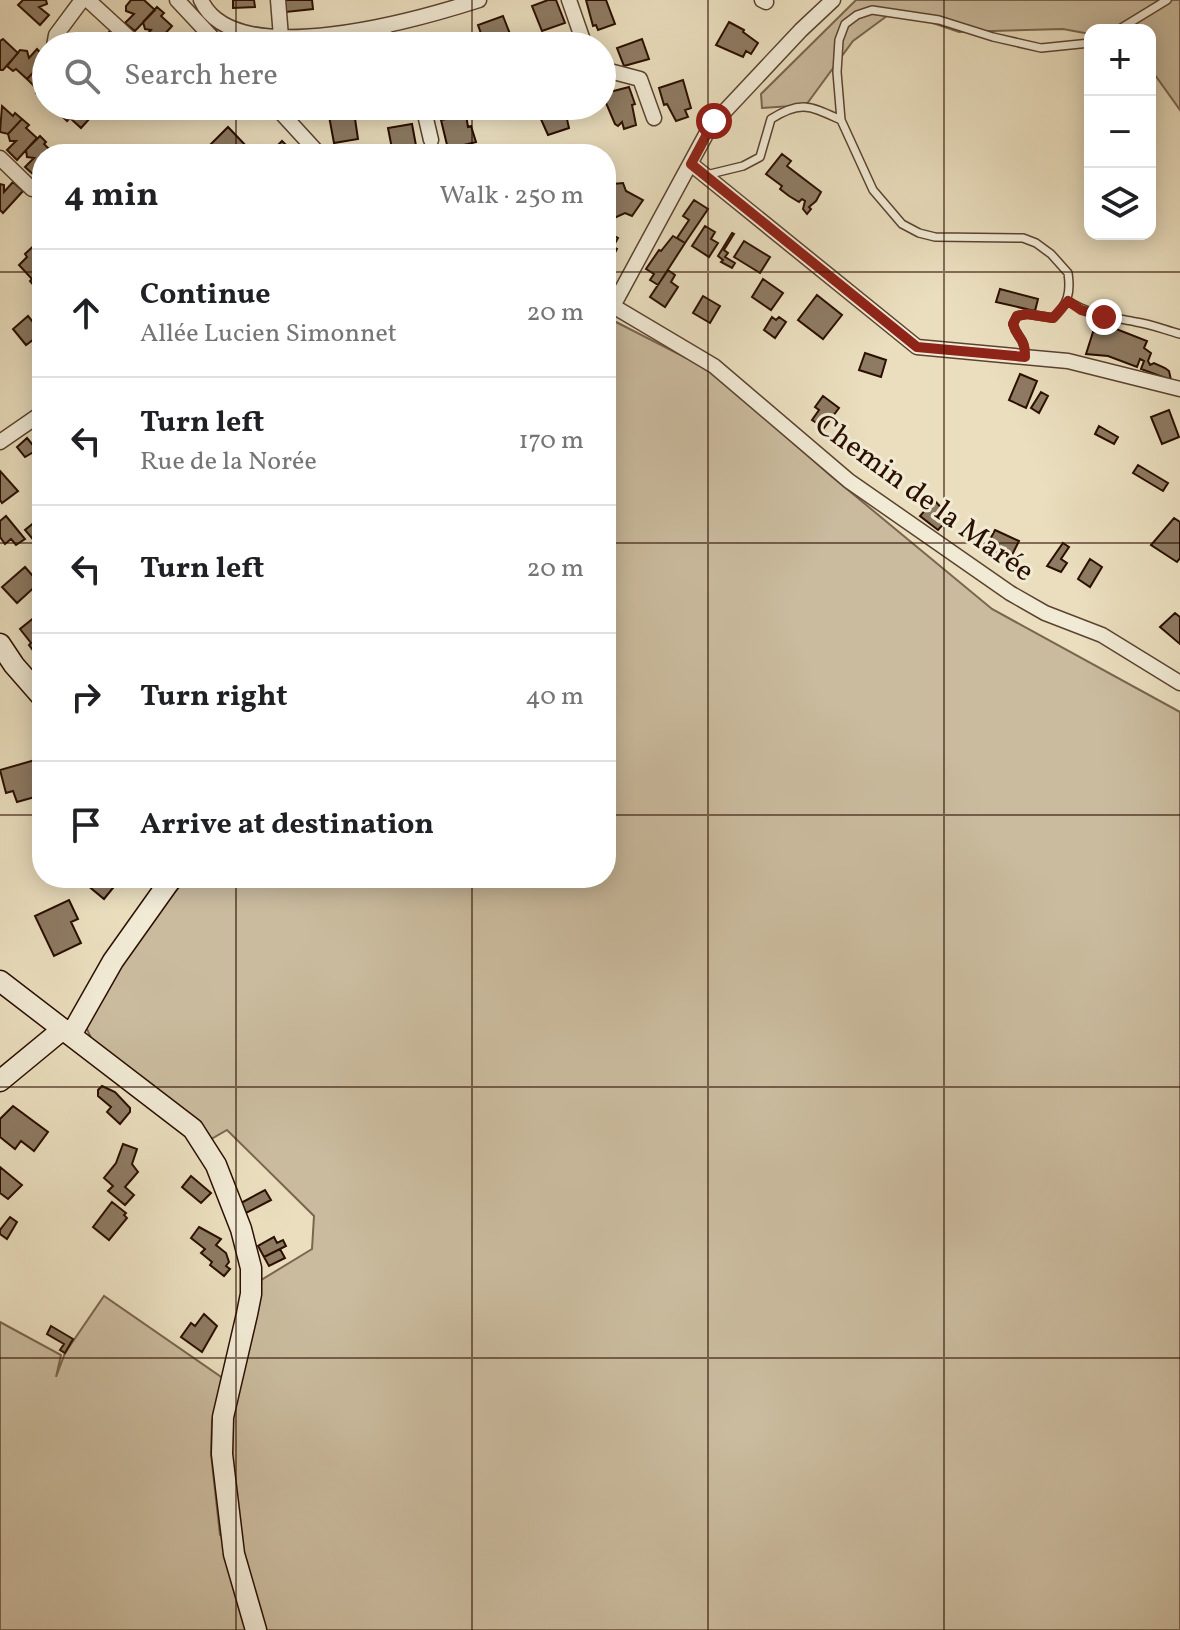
<!DOCTYPE html>
<meta charset="utf-8">
<style>
body{margin:0;font-family:Vollkorn,serif;background:#f6f6f6;color:#202124}
.controls{position:absolute;right:24px;top:24px;display:grid;overflow:hidden;border-radius:16px;box-shadow:0 4px 20px #0003}
.controls button{width:72px;height:72px;display:grid;place-items:center;padding:0;border:0;border-bottom:2px solid #e0e0e0;background:#fff;color:#202124;font:40px sans-serif}
.stop{position:absolute;width:24px;height:24px;margin:-18px;border:6px solid #8f2418;border-radius:50%;background:#fff}
.stop.end{background:#8f2418;border-color:#fff;box-shadow:0 2px 8px #0008}
.list{margin:0;padding:0;list-style:none}
h2{display:flex;justify-content:space-between;align-items:center;height:104px;margin:0;padding:0 32px;font-size:34px}
h2 small{font-size:26px;font-weight:400;color:#757577}
.list li{display:grid;grid-template-columns:52px 1fr auto;gap:24px;align-items:center;box-sizing:border-box;height:128px;padding:0 32px;border-top:2px solid #e0e0e0}
.list b{display:block;font-size:30px;white-space:nowrap}
.list p{margin:0;font-size:26px;white-space:nowrap;color:#757577}
.list em{font-size:26px;font-style:normal;color:#757577}
.icon{flex:none;width:44px;height:44px;fill:none;stroke:currentColor;stroke-width:2;stroke-linecap:round;stroke-linejoin:round}
.map{position:relative;flex:none;width:1180px;height:1630px;overflow:hidden}
.search{position:absolute;background:#fff;box-shadow:0 4px 20px #0003;left:32px;top:32px;width:584px;height:88px;display:flex;align-items:center;gap:20px;box-sizing:border-box;padding:0 28px;border-radius:44px;color:#757577;font-size:30px}
.panel{position:absolute;background:#fff;box-shadow:0 4px 20px #0003;left:32px;top:144px;width:584px;height:744px;border-radius:32px}
.map>svg:first-child{display:block}
</style>
<div class="map">
<svg width="1180" height="1630" viewBox="0 0 1180 1630">
<rect width="100%" height="100%" fill="#eadebe"/>
<filter id="stains"><feTurbulence type="fractalNoise" baseFrequency=".0025" numOctaves="4"/><feColorMatrix values="0 0 0 0 .2 0 0 0 0 .09 0 0 0 0 .02 0 0 0 .5 -.17"/></filter>
<radialGradient id="worn" r=".72"><stop offset=".6" stop-color="#630" stop-opacity="0"/><stop offset="1" stop-color="#630" stop-opacity=".3"/></radialGradient>
<path fill="#cabb9e" stroke="#7a654f" stroke-width="2" d="M856,0H1180V110L1150,68V30H1090V34L1063,29L959,32L895,10L853,41L806,105L762,108L761,94Z
M616,322L710,370L830,475L992,609L1180,712V1630H0V1322L61,1355L56,1377L65,1353L104,1296L224,1379L212,1421L211,1454L220,1535L229,1541L223,1427L253,1285L312,1249L314,1216L227,1130L206,1142L92,1040L86,1027L121,954L187,878H606V338Z"/>
<path fill="#8e7b63" stroke="#2b0f00" stroke-width="2" d="M23,0H46L47,4L39,7L49,15L40,25L18,5Z
M131,0H144L155,10L135,31L125,23L134,14L126,11V6Z
M233,0H254L255,7L233,8Z
M285,0H312L313,9L286,12Z
M548,0H556L565,23L542,31L532,6Z
M586,0H606L615,24L598,30L596,25L593,26Z
M157,7L164,13L161,16L172,26L154,46H150L143,39L151,30L145,29L143,22Z
M503,16L510,34L485,45L478,25Z
M729,22L744,30L743,32L758,43L751,54L746,51L743,57L716,45Z
M111,30L130,46H106L102,40Z
M3,39L18,53L3,70H0V41Z
M642,39L649,59L624,66L617,48Z
M37,49L46,59L27,79L16,69L13,71L7,66L20,50L27,51L29,58Z
M46,59V94L42,98L36,93L38,90L27,79Z
M683,80L691,108L685,110L688,117L676,121L667,104L664,105L659,88Z
M629,87L635,104L632,105L636,125L624,129L622,122L618,126L615,124L603,96L606,93Z
M2,106L13,116L15,113L22,119L8,134L0,132Z
M68,106L82,107L101,106L81,128L70,118L67,121L60,114Z
M541,106H564L569,128L548,135L536,108Z
M354,112L358,139L334,143L329,116Z
M466,115L468,127L471,126L476,142L448,149L441,120Z
M22,119L29,125L26,128L37,138L17,160L7,150L16,141H10L8,134Z
M412,124L417,151L393,154L388,128Z
M228,127L250,150L246,154H215L208,147Z
M40,136L46,142L44,144L54,154H42V168L35,176L25,167L34,158L27,157L26,150Z
M282,141L295,154H273L271,152Z
M782,154L791,161L787,166L821,192L816,201L809,207L811,209L807,214L803,209L805,201L802,199L799,202L789,196L780,189L782,186L766,174Z
M13,182L23,191L3,213L0,210V184L4,185V192Z
M623,183L626,191L643,200L632,216L625,213L614,218L606,213V188L609,190L612,184Z
M694,200L708,209L685,243L677,238L689,220L683,216Z
M705,226L715,232L711,239L718,243L709,257L692,246Z
M606,232L618,238L613,247L617,249L606,269Z
M732,233L734,234L724,250L728,253L725,257L735,263L732,268L721,262L723,260L718,256Z
M673,236L685,243L658,285L650,280L654,274L646,269L659,250L661,251Z
M40,240L42,241V280L35,287L30,281L32,279L19,265L27,257L25,254Z
M744,241L770,257L760,273L734,257Z
M668,270L675,275L671,282L678,287L665,307L650,297Z
M763,279L783,293L771,310L752,297Z
M1000,289L1038,299L1035,311L996,302Z
M817,295L842,315L823,339L798,320Z
M703,296L720,306L710,323L693,313Z
M28,316L42,333L26,345L13,329Z
M772,317L776,320L779,317L786,322L775,338L764,330Z
M1106,325L1147,341L1144,348L1151,353L1148,361L1150,365L1154,363L1165,368L1169,371L1171,380L1141,369L1144,361L1140,359L1137,367L1108,356L1086,354L1093,332H1104Z
M865,353L886,360L881,377L859,370Z
M1020,374L1037,381L1026,408L1009,400Z
M1041,392L1048,396L1039,413L1031,408Z
M823,396L839,408L824,428L812,420L819,410L815,407Z
M1169,410L1179,437L1162,444L1151,417Z
M1099,426L1118,437L1114,444L1095,434Z
M27,438L37,450L25,457L17,447Z
M1138,465L1168,483L1163,491L1133,473Z
M0,471L18,491L2,503L0,500Z
M934,500L950,517L938,530L920,516Z
M6,516L25,539L16,545L11,539L5,544L0,537V521Z
M41,517L42,519V550L25,530Z
M1174,518L1180,522V558L1177,562L1151,545Z
M995,530L1019,541L1010,559L986,547Z
M1063,543L1069,547L1061,559L1067,563L1061,572L1047,566Z
M1090,559L1102,567L1090,587L1078,579Z
M25,567L39,583L17,603L2,587Z
M1175,613L1180,617V644L1160,627Z
M35,617L42,625V647L35,653L29,645L31,643L20,629Z
M35,760L42,779V795L17,802L13,791L6,793L0,770Z
M91,878L95,879L121,878L104,899L86,884Z
M69,900L78,919L71,922L81,943L54,956L35,916Z
M102,1086L115,1092L130,1108V1112L120,1124L107,1112L111,1107L98,1096V1090Z
M13,1106L48,1132L34,1151L21,1141L15,1149L0,1137V1119Z
M123,1144L137,1149L132,1164L138,1172L125,1187L134,1195L125,1205L108,1191L113,1186L104,1178L116,1163Z
M0,1167L22,1185L8,1199L0,1193Z
M191,1176L211,1193L201,1203L182,1187Z
M265,1190L271,1200L246,1213L241,1203Z
M112,1202L126,1213L124,1215L127,1218L109,1240L93,1227Z
M10,1217L17,1222L7,1239L0,1234V1230Z
M199,1227L221,1239L216,1245L226,1253L229,1262L226,1266L230,1269L224,1276L210,1265L212,1262L201,1253L205,1249L191,1238Z
M274,1237L277,1243L283,1240L286,1246L264,1257L258,1246Z
M280,1249L285,1258L269,1266L264,1257Z
M204,1314L217,1326L202,1352L181,1337L191,1323L195,1326Z
M51,1326L73,1339L65,1353L60,1350L64,1344L47,1334Z"/>
<g fill="none" stroke-linecap="round" stroke-linejoin="round">
<g stroke="#5b4330" stroke-width="10">
<path id="lane" d="M1118,30L1167,0
M706,175L743,166L760,157L771,119C801,100 810,106 841,120
M1068,301C1089,315 1111,317 1136,322C1151,324 1165,330 1180,334
M1025,357C1025,336 1017,339 1013,324L1017,316L1027,314L1053,318C1068,304 1071,293 1068,273L1051,254L1036,243L1023,238L935,237L919,233L902,224L873,190L841,120L837,72L839,40L845,24L857,15L872,10L939,20L993,37L1041,48L1090,43"/>
</g>
<g stroke="#5b4330" stroke-width="17">
<path id="street" d="M88,0L138,46
M177,0L220,46
M201,0C234,74 423,18 479,0
M278,0L281,37
M569,0L585,46
M762,0L766,2
M833,0L801,30L710,127L613,306L714,366L849,481L1010,593L1045,613L1102,635L1180,683
M383,26L387,46
M54,46L56,35L82,0
M602,69L640,79L654,118
M275,106L319,154
M423,106L431,140
M0,158L32,189
M691,164L917,347L1068,361L1180,389
M0,442L42,413"/>
</g>
<g stroke="#2b0f00" stroke-width="23">
<path id="secondary" d="M0,644L14,665L42,697
M0,981L193,1129L216,1165L241,1229L251,1268V1294L247,1314L223,1417L222,1454L234,1554L256,1630
M71,1035L113,961L172,878
M0,1081L63,1029"/>
</g>
<use href="#lane" stroke="#f1ead5" stroke-width="7"/>
<use href="#street" stroke="#f1ead5" stroke-width="14"/>
<use href="#secondary" stroke="#f1ead5" stroke-width="20"/>
</g>
<g fill="none" stroke-linecap="round" stroke-linejoin="round">
<path stroke="#8f2418" stroke-width="10" d="M714,121L691,164L917,347L1025,357C1025,336 1017,339 1013,324L1017,316L1027,314L1053,318L1068,301L1081,310L1104,317"/>
</g>
<path fill="none" stroke="#2b0f00" stroke-width="2" stroke-opacity="0.55" d="M236,0V46M472,0V46M708,0V1630M944,0V1630M236,106V154M472,106V154M0,272H42M606,272H1180M0,543H42M606,543H1180M0,815H42M606,815H1180M236,878V1630M472,878V1630M0,1087H1180M0,1358H1180"/>
<g text-anchor="middle" stroke-width="6" stroke-linejoin="round" paint-order="stroke">
<g font-size="30" fill="#2b0f00" stroke="#f1ead5">
<text transform="translate(925 497) rotate(36)" y="10">Chemin de la Marée</text>
</g>
</g>
<rect width="100%" height="100%" filter="url(#stains)"/>
<rect width="100%" height="100%" fill="url(#worn)"/>
</svg>
<div class="controls">
<button>+</button>
<button>−</button>
<button><svg class="icon" aria-label="layers" viewBox="0 0 24 24"><path d="M12 4l9 5-9 5-9-5zM3 14l9 5 9-5"/></svg></button>
</div>
<div class="stop" style="left:714px;top:121px"></div>
<div class="stop end" style="left:1104px;top:317px"></div>
<div class="search"><svg class="icon" aria-label="search" viewBox="0 0 24 24"><circle cx="10" cy="10" r="6"/><path d="M15 15l6 6"/></svg>Search here</div>
<section class="panel">
<h2>4 min<small>Walk · 250 m</small></h2>
<ul class="list">
<li><svg class="icon" aria-label="ahead" viewBox="0 0 24 24"><path d="M12 20V5M6 11l6-6 6 6"/></svg><div><b>Continue</b><p>Allée Lucien Simonnet</p></div><em>20 m</em></li>
<li><svg class="icon" aria-label="left" viewBox="0 0 24 24"><path d="M17 20v-9H6M10 6l-5 5 5 5"/></svg><div><b>Turn left</b><p>Rue de la Norée</p></div><em>170 m</em></li>
<li><svg class="icon" aria-label="left" viewBox="0 0 24 24"><path d="M17 20v-9H6M10 6l-5 5 5 5"/></svg><div><b>Turn left</b></div><em>20 m</em></li>
<li><svg class="icon" aria-label="right" viewBox="0 0 24 24"><path d="M7 20v-9h11M14 6l5 5-5 5"/></svg><div><b>Turn right</b></div><em>40 m</em></li>
<li><svg class="icon" aria-label="arrive" viewBox="0 0 24 24"><path d="M6 21V4h12l-3 4 3 4H6"/></svg><div><b>Arrive at destination</b></div></li>
</ul>
</section>
</div>
